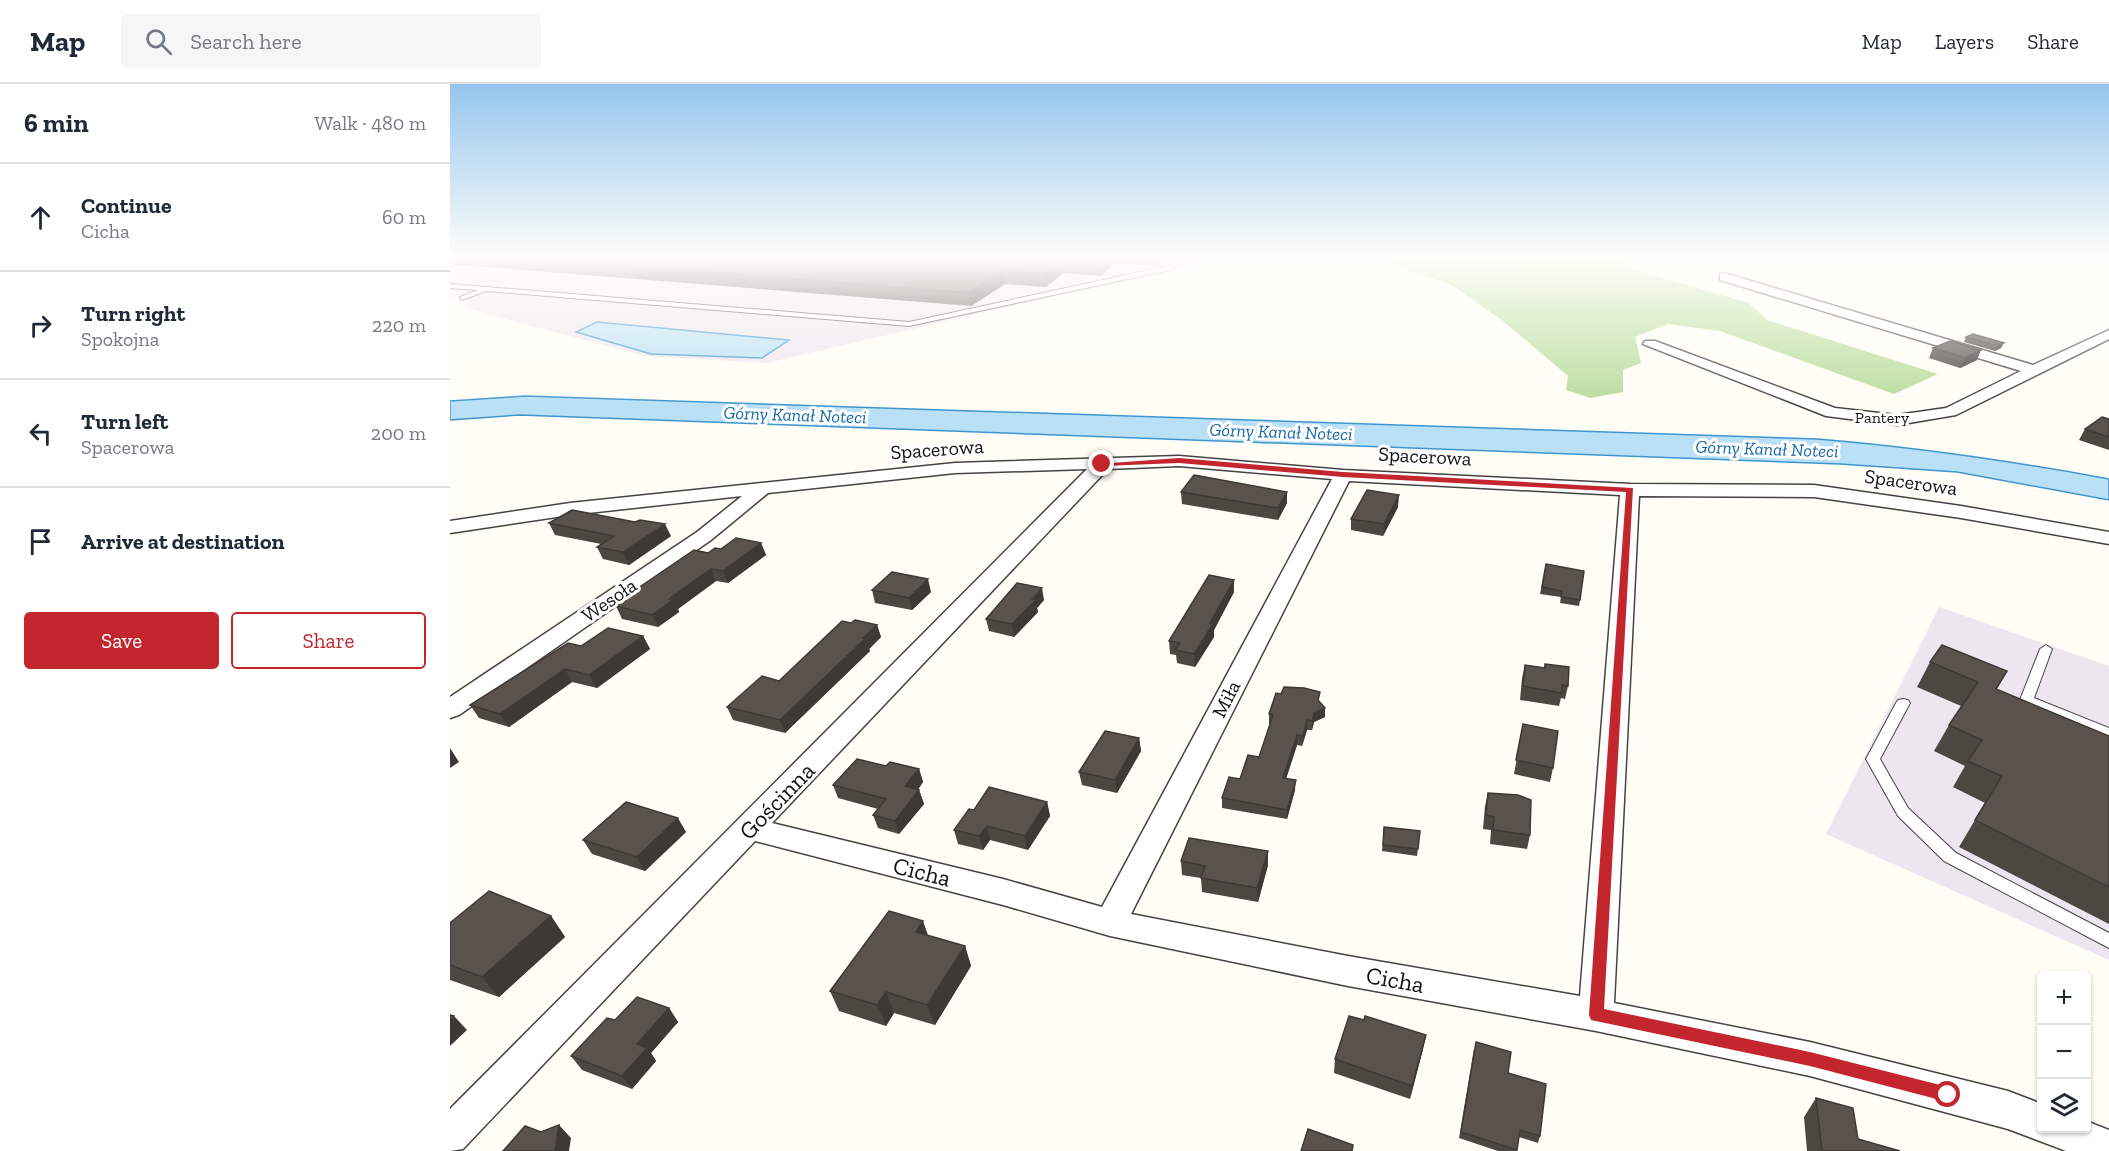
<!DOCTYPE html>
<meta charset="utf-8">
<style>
body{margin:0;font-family:"Zilla Slab",serif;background:#f6f6f7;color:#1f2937}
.controls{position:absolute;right:18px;bottom:18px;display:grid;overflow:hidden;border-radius:6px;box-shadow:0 2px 4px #0004}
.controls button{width:54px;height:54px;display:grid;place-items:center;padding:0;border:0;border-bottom:2px solid #e0e1e3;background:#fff;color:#1f2937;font:30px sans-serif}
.stop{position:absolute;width:18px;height:18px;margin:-14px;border:4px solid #c4262e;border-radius:50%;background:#fff}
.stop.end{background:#c4262e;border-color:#fff;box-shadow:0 2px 6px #0008}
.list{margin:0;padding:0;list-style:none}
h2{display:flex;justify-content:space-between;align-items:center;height:78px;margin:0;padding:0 24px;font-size:26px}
h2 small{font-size:20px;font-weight:400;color:#747a83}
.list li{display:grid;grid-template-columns:39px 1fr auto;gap:18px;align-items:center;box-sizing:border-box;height:108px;padding:0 24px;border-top:2px solid #e0e1e3}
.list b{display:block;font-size:22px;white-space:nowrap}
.list p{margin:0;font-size:20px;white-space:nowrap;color:#747a83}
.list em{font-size:20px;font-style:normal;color:#747a83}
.actions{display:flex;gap:12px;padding:18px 24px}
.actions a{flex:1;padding:14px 0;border:2px solid #c4262e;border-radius:6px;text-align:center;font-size:21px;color:#c4262e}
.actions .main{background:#c4262e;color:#fff}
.icon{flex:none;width:33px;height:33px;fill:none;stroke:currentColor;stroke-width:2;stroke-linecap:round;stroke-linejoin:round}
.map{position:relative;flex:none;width:1659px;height:1067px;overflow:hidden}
header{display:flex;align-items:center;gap:36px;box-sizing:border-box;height:84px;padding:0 30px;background:#fff;border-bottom:2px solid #e0e1e3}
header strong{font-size:28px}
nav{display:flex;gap:33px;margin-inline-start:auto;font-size:21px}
.search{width:420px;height:54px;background:#f6f6f7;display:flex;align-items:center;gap:15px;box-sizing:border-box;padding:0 21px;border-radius:6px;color:#747a83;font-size:22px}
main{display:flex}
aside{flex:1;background:#fff}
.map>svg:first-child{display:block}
</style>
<header>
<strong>Map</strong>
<div class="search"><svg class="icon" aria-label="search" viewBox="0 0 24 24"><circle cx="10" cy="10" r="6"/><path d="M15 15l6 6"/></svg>Search here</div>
<nav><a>Map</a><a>Layers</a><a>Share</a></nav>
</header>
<main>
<aside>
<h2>6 min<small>Walk · 480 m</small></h2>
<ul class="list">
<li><svg class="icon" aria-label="ahead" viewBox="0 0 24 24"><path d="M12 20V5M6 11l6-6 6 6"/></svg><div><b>Continue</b><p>Cicha</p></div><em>60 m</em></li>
<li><svg class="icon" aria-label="right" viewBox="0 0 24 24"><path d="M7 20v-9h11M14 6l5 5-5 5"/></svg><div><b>Turn right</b><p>Spokojna</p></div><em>220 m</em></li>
<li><svg class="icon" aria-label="left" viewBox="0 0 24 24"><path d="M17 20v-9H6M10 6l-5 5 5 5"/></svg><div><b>Turn left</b><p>Spacerowa</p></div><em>200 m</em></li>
<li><svg class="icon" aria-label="arrive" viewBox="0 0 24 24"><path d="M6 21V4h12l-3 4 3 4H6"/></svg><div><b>Arrive at destination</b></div></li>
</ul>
<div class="actions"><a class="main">Save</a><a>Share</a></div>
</aside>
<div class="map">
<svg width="1659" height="1067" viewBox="0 0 1659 1067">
<rect width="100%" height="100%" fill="#fffdf5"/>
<path fill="#eee6ef" d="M0,174H770L317,279L194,272L12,223L20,217L7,213L0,215Z
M1489,523L1659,582V876L1376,750Z"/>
<path fill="#b9dc9c" d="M931,174H1184L1171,182L1299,219L1317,236L1488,290L1444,310L1270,247L1218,240L1185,253L1191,279L1173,286V308L1140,314L1116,306L1118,292L1053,237L1000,200L961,188Z"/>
<path fill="#b9e0f7" stroke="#3f96cf" stroke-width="1.5" d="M147,238L339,256L312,274L201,270L126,248Z
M75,312L1367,355C1465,363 1562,377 1659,395V416L1507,388L1390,380L70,331L0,336V317Z"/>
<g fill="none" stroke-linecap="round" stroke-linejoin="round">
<g stroke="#444" stroke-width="2">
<path id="service" d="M738,174H746L720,186L459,242L36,207L12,216L10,215V213L28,206L0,204V200L459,238L718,182Z
M1596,561L1602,565L1584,614L1659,644V654L1572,619L1570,616L1590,565Z
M1453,615L1458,616L1460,619L1430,675L1458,724L1506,769L1659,849V864L1494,777L1448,732L1416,675L1446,619L1448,616Z"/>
</g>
<g stroke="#444" stroke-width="3">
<path id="minor" d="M1274,189L1583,281L1659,246V255L1506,331L1447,341L1376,332L1193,260L1195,257H1205L1385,324L1447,331L1496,324L1571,287L1270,196V190Z
M729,372L893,386L1180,400L1364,401L1511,422L1659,448V460L1511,434L1364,413L1189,412L1164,919L1360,958L1558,1007L1592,1020V1044H1636V1037L1659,1046V1067H1616L1558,1045L1360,992L1146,947L898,902L660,852L553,821L305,757L13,1065L0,1067V1025L637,385L505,389L318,409L261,456L9,631L0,634V613L247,448L292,412L120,431L0,449V437L120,419L505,379ZM729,382L882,395L652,823L553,795L322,739L658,385ZM899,397L1170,411L1130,912L898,872L681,830Z"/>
</g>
<use href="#service" fill="#fff" fill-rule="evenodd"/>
<use href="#minor" fill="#fff" fill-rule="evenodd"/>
</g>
<path fill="#4d4742" d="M0,174H714L706,182L665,179L651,192L613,189L596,203L555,200L521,222L0,180Z
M1516,253L1551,264L1545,267L1514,258Z
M1483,264L1527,276L1510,284L1479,274Z
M1659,335V366L1629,356L1635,345Z
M731,408H837V419L828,436L732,420Z
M948,423L933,452L901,446V435Z
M99,439L221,452L179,481L153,475L147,463L151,460L105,451Z
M311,459L316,471L278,499L266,497L228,525L229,528L208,543L172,535L166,522L173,517L172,515L258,469L271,465Z
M1096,480L1130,516L1129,522L1110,519L1111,513L1090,510Z
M422,506L481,508L462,526L425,519Z
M784,508L764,546V553L745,583L727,579L726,571L720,570L719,557Z
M594,516L587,524L588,528L564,553L539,547L536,535Z
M401,539L427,541L431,553L419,565L420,567L335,649L283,636L277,623L329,597Z
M193,552L200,565L147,604L122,598L59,643L29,634L20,621L131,562Z
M1480,578L1557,587L1546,605L1659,652V840L1509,763L1535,719L1503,703L1515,682L1484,667L1499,641L1511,622L1467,603Z
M1095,580L1118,602L1115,615L1111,614L1109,622L1070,616L1072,594L1075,581L1094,584Z
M870,618L875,624V633L864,638L862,646H857L852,662L847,661L836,695L845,706L837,735L772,724V714L809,673L820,640H819V630Z
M1073,640L1103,684L1100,698L1064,690Z
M689,654L691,667L667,709L632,701L629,688Z
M436,682L469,685L473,698L468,706H469L474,720L449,750L428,744L423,731L428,725L388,714L383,701Z
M1038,709L1080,751L1077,765L1040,760L1041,746L1033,745L1035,722Z
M597,718L600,732L578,766L540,756L533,766L508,760L504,746L524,726Z
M934,743L970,747L967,772L932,767Z
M236,748L195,787L142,770L133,756Z
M818,767V781L808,818L752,808L751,794L732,791L731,777Z
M101,832L115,853L49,913L0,896V839Z
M478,851L515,862L521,882L485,941L444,929L436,942L389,927L380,907Z
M219,924L228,938L201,969L206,977L182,1005L132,986L121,972L165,936Z
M973,965L960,1015L884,989L885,975Z
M1024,965L1058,989L1090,1052L1088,1059L1069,1053L1067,1067H1048L1009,1054Z
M1366,1014L1408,1055L1450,1067H1357L1354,1033Z"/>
<path fill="#3f3936" d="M656,174H665V179L651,192L650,179Z
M705,174H714L706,182Z
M611,176L613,189L596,203L594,190Z
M553,187L555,200L521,222L518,209Z
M1554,259L1551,264L1545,267L1547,262Z
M1531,266L1527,276L1510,284L1515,274Z
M837,408V419L828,436V424Z
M949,411L948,423L933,452L934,440Z
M215,440L221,452L179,481L173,468Z
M311,459L316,471L278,499L273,487Z
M261,485L266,497L228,525L229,528L208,543L202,531L219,515Z
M478,495L481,508L462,526L459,514Z
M784,496V508L764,546V553L745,583L744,570L760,539Z
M592,504L594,516L587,524L588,528L564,553L562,540Z
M427,541L431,553L419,565L420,567L335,649L330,636Z
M193,552L200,565L147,604L139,591Z
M115,585L122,598L59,643L50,630Z
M875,624V633L864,638L862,646V637L864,629Z
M857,636V646L852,662L853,652Z
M847,651V661L833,704V694Z
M689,654L691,667L667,709L665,696Z
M0,664L9,678L0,684Z
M469,685L473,698L459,716L455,702Z
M846,696L845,706L837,735V726Z
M469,706L474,720L449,750L445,737Z
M597,718L600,732L578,766L575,752Z
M228,734L236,748L195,787L187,773Z
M537,742L540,756L533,766L529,752Z
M818,767V781L808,818L807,804Z
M101,832L115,853L49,913L32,893Z
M473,837L480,857L466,848Z
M515,862L521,882L485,941L477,921Z
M436,908L444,929L436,942L427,921Z
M219,924L228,938L201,969L206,977L182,1005L172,992L187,960Z
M4,932L17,946L0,962V937Z
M976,951L973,965L960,1015L962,1002Z
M109,1041L121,1054L119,1067H105Z"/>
<path fill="#5a524d" stroke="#3f3936" stroke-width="1.5" d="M79,174H656L650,179L611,176L594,190L553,187L518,209Z
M1523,250L1554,259L1547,262L1516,253Z
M1500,257L1531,266L1515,274L1483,264Z
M1652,333L1659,335V353L1635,345Z
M744,391L837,408L828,424L731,408Z
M917,406L949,411L934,440L901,435Z
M122,426L185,438L190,436L215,440L173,468L147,463L164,452L99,439Z
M286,454L311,459L273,487L261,485L219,515L223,516L202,531L166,522L175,516L172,515L244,466L258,469L265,464L271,465Z
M1096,480L1134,487L1130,516L1111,513L1112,507L1092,503Z
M442,488L478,495L459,514L422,506Z
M759,491L784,496L760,539L763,540L744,570L725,566L730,559L719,557Z
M567,499L592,504L582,515L586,516L562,540L536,535Z
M405,536L427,541L413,554H416L330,636L277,623L312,592L329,597L392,537L401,539Z
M158,544L193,552L139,591L115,585L50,630L20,621L118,559L131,562Z
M1492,561L1557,587L1546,605L1659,652V803L1525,736L1552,692L1518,677L1532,656L1499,641L1528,598L1480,578Z
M1095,580L1119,583L1118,602L1112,601V609L1073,602L1075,581L1095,584Z
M834,603L854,604L870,608L868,616L875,624L864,629L862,637L857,636L853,652L847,651L833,694L846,696L837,726L772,714L779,693L790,695L798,671L809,673L823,631L819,630L826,609L831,610Z
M1073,640L1108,647L1103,684L1066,676Z
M655,647L689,654L665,696L629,688Z
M407,675L436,682L440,678L469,685L455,702L469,706L445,737L423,731L436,715L383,701Z
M539,703L597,718L575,752L537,742L529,752L504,746L519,725L524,726Z
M1038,709L1068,711L1081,716L1080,751L1043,746L1044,733L1036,731Z
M176,718L228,734L187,773L133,756Z
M934,743L970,747L968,765L933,761Z
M739,754L818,767L807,804L751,794L755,782L731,777Z
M39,807L101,832L32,893L0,881V839Z
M439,827L473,837L466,848L515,862L477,921L436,908L427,921L380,907Z
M187,913L219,924L187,960L197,964L172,992L121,972L157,934L165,936Z
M0,931L4,932L0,937Z
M899,932L914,936L915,932L976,951L962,1002L885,975Z
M1026,958L1061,968L1058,989L1096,1000L1090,1052L1070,1046L1067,1066L1011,1048Z
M1366,1014L1403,1024L1408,1055L1450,1067H1372Z
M109,1041L105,1067H53L75,1042L91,1048Z
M858,1045L903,1061L902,1067H851Z"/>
<linearGradient id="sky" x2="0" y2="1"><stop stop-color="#95c6ee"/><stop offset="0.54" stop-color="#fffefa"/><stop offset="1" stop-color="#fffefa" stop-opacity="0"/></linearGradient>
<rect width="1659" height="323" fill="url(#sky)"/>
<path fill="#c4262e" d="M729,374L893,388L1183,404L1154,925L1360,968L1498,1003L1504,1005L1506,1011L1504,1016L1498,1018L1360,982L1141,936L1139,931L1176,408L893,393L729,379L652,382L648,380Z"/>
<g text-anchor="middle" stroke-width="6" stroke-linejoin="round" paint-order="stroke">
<g font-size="16" fill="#111" stroke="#fff">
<text x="1432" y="339">Pantery</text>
</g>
<g font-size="18" font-style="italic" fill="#1768a6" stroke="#fff">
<text transform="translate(345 331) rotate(2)" y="6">Górny Kanał Noteci</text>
<text transform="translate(831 348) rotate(2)" y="6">Górny Kanał Noteci</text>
<text transform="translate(1317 365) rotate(2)" y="6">Górny Kanał Noteci</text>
</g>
<g font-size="20" fill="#111" stroke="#fff">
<text transform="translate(487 365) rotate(-4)" y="7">Spacerowa</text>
<text transform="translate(975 372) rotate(3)" y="7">Spacerowa</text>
<text transform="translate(1461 398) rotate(8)" y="7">Spacerowa</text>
<text transform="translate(159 516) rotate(-34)" y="7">Wesoła</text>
<text transform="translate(776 615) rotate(-63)" y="7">Miła</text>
</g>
<g font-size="24" fill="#111" stroke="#fff">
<text transform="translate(327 717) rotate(-46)" y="8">Gościnna</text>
<text transform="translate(472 788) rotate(14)" y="8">Cicha</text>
<text transform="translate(945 896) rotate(10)" y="8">Cicha</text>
</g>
</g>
</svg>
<div class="controls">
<button>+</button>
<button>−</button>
<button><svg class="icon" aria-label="layers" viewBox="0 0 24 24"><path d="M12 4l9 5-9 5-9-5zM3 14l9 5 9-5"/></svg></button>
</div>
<div class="stop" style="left:1498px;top:1011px"></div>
<div class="stop end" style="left:652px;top:380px"></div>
</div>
</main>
